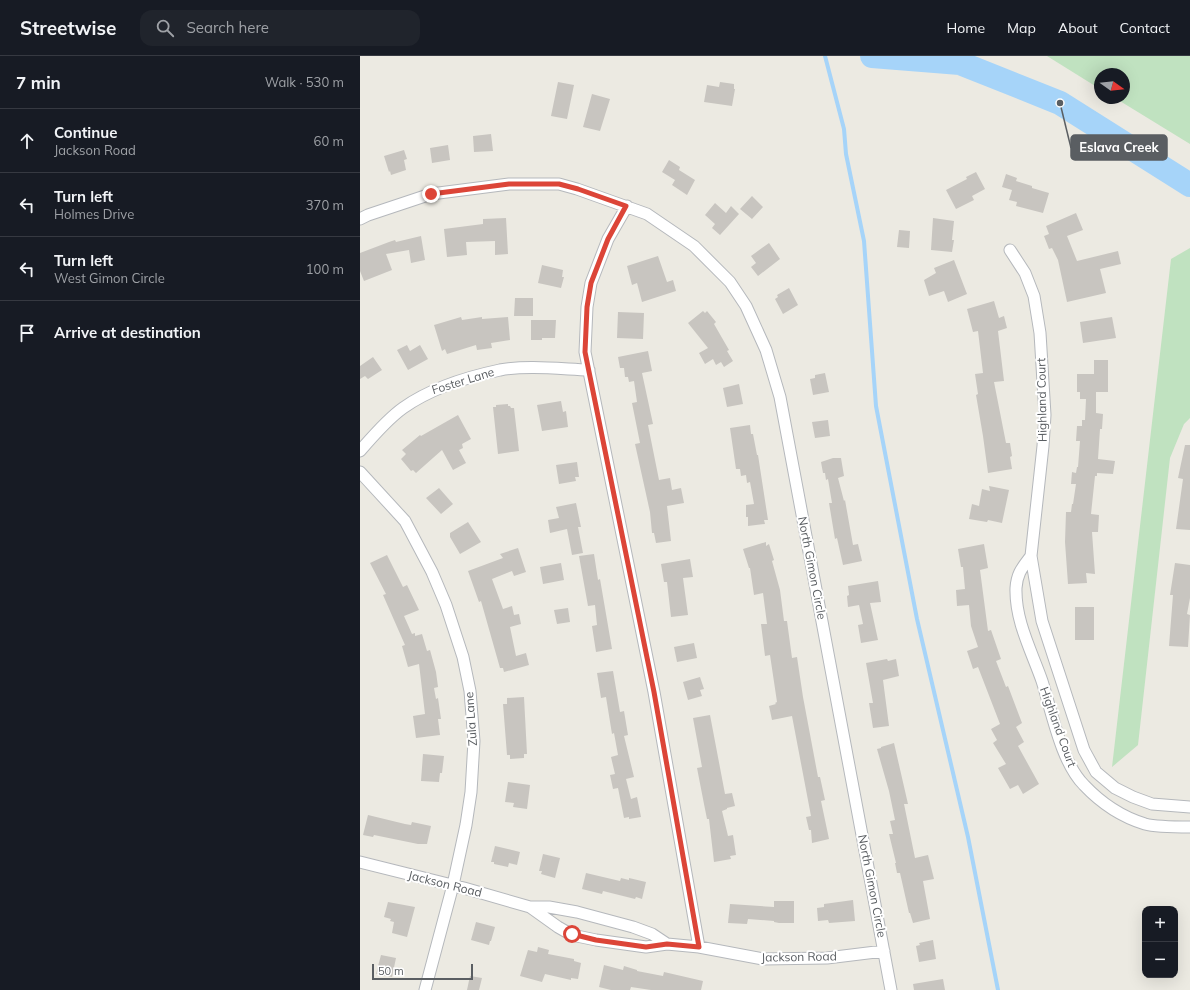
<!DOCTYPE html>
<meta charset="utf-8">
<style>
body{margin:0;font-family:Mulish,sans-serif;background:#20242c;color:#f1f3f6}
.controls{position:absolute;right:12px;bottom:12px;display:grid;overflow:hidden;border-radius:8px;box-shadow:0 4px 16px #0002}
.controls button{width:36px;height:36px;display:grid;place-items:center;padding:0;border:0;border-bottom:1px solid #363941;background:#171b24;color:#f1f3f6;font:20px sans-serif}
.compass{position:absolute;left:734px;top:12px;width:36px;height:36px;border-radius:50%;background:#171b24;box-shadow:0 4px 16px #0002;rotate:105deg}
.scale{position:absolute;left:12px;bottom:10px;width:101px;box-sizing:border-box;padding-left:4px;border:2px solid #5a5e62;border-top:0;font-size:11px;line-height:14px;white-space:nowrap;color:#5a5e62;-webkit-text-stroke:3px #fff;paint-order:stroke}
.stop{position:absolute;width:12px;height:12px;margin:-9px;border:3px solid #dc4538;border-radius:50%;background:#fff}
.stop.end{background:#dc4538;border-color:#fff;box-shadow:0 1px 4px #0008}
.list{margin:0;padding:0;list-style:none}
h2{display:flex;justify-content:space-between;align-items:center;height:52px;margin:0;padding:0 16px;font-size:17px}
h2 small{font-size:13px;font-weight:400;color:#9ea1a6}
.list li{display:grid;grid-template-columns:26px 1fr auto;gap:12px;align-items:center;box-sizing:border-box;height:64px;padding:0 16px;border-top:1px solid #363941}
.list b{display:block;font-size:15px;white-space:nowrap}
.list p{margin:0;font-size:13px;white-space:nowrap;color:#9ea1a6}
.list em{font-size:13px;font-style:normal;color:#9ea1a6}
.icon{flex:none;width:22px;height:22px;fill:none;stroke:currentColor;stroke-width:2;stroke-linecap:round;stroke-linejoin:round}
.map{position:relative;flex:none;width:830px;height:934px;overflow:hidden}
header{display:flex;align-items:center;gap:24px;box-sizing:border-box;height:56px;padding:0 20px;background:#171b24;border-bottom:1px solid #363941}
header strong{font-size:19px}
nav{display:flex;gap:22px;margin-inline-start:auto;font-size:14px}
.search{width:280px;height:36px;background:#20242c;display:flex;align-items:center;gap:10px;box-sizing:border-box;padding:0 14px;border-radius:12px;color:#9ea1a6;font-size:15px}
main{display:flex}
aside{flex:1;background:#171b24}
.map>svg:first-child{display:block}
</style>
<header>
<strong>Streetwise</strong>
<div class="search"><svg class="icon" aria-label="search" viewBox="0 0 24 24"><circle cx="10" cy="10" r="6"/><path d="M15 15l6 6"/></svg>Search here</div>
<nav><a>Home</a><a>Map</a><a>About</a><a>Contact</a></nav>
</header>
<main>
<aside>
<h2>7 min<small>Walk · 530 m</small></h2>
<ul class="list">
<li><svg class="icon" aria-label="ahead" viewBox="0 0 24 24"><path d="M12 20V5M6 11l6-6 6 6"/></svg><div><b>Continue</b><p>Jackson Road</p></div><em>60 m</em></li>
<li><svg class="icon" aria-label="left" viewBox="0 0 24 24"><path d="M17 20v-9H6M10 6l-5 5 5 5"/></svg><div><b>Turn left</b><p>Holmes Drive</p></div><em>370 m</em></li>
<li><svg class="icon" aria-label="left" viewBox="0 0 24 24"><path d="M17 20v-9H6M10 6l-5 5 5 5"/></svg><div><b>Turn left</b><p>West Gimon Circle</p></div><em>100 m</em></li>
<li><svg class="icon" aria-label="arrive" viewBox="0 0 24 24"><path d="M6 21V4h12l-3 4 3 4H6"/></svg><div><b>Arrive at destination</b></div></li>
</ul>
</aside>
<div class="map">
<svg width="830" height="934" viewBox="0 0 830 934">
<rect width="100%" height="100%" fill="#eceae2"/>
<path fill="#c0e2c0" d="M687,0H830V88L755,42H764V18H740V33Z
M830,192V362L824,368L810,402L778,689L752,711L811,203Z"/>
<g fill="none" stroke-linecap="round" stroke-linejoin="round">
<path stroke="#a6d4f9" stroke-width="4" d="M465,0L484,73L486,98L504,185L516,350L557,563L608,781L638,934"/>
<path stroke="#a6d4f9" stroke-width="24" d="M512,0L600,7L700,47L830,129"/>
</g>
<path fill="#c8c5c0" d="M198,26L214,29L207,63L191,60Z
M360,26L374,28V33H375L372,50L344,46L347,29L359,31Z
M232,38L250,43L240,75L223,71Z
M131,78L133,95L114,96L113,80Z
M88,89L90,104L72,107L70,92Z
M44,94L47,103L44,104L46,114L31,119L30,115L29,116L24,100Z
M309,104L320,111L319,114L335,124L327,139L312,129L315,124L302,116Z
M616,116L625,133L612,140L614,144L596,153L586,134L607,123L606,121Z
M646,118L657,122L656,125L672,130V132L689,137L683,157L656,150L657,146L649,144L652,134L642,131Z
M392,140L403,151L392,163L380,153Z
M355,147L366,157L371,150L379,158L360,179L352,172L355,168L345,159Z
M716,157L723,174L707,180L717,205L758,195L761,208L740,213L746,237L707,246L698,204L692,192L689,193L684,180L689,178L686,170Z
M146,162L148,198L135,199V185L106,186L107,199L87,201L84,173L123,168V163Z
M573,162L594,165L592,184H594L592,196L571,194Z
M539,174L550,175L549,192L537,191Z
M61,180L65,204L51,207L49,194L26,198L32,214L4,225L0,215V197L29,186L35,184L36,186Z
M409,187L420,203L398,220L391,211L396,207L391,200Z
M298,200L307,226L313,224L316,235L282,246L277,227L272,229L267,210Z
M594,204L607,238L588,246L584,235L569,240L564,224L576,217L574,212Z
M182,209L203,214L202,221H204L201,232L178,227Z
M429,232L438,249L423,258L415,243L418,241L417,239Z
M155,242H173V260H154Z
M634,245L639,262L644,260L647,272L638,275L644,325L634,326L646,387H650L652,400L650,401L652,413L628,417L623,380L616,339L618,338L615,318L623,317L618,275L613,276L607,253Z
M343,255L345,257L347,255L356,266L354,268L369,294L367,295L373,305L364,311L361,306L356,309L353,303L345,308L339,297L348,292L328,267Z
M258,256L284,257L283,283L257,282Z
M101,261L102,264L122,261V263L148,261L150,284L131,287L132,292L117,294L116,289L87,298L85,293L82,295L74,269Z
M752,261L756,282L723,287L720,266Z
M171,264H196L195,282H182V284H171Z
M47,289L50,295L60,289L68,303L48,314L37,294Z
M288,295L292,315L282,317L293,368L288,369L299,424L310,422L312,434L321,432L324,447L307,450L311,485L296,487L294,477H292L290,456L275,388L280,387L272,347L277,346L274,325L269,326L268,321H265L264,312H260L258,301Z
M13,301L22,314L8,323L5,320L0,323V310Z
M734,304H748V336H736V357L743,358L742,373H740L738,403L755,405L753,418L737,417V420H735L731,458L739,459L738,476H732L735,518L726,517L727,527L708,528L705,486L706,456H711L712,448H713L716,428H711L712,416L716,417L717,411H718L720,385H716L717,370H722V364H725L726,343H720V336H717V318H734Z
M465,317L469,336L453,339L450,323L455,322V319Z
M379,328L383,348L367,351L363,332Z
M201,345L203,356L206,355L208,371L182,375L177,349Z
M148,348V350H150L151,352H154L159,395L138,398L133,351H136V349Z
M98,359L111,383L102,388L103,392L99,394L106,407L93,414L82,394L56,417L53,414L51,415L41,403L46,398L42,394L60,379L61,380Z
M468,364L470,380L455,382L452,366Z
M390,369L391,378H393L397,399H398L408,464H404L405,468L388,470V461H386V449L394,448L390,426L387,427L386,419L381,420L380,413H376L370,372Z
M825,389H830V474L816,473L823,423L818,422Z
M473,402H481L484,420L478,422L484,445L485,444L493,489L498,488L502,505L483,509L477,482L475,483L469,447H472L468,423L466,424L465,417H463L461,406Z
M217,406L219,421H215L216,425L199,428L196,409Z
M629,430L649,434L642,467L628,464L627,466L609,463L612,448L619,450L622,433L630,435Z
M79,432L93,448L81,458L66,442Z
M216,447L221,471H218L223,497L212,499L207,473L190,477L188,464L199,462L196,451Z
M108,466L121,486L100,498L90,481V477Z
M406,486V490L409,488L414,504L412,505L420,534L424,565H427L432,602L437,601L443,641L458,721H460L465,744L461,745L469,783L452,787L451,774H449L446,761L451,760L432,660L412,664L409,650L416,648L415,647L417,646L410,599L405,600L401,568H407L403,537L394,539L390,512H389L383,493Z
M624,488L628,512L620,514L628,575L631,574L641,603L636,605L646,631L648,630L662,667L656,671L664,686L658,690L679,728L663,738L658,729L650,733L638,712L646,708L633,687L637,684L631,673L640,668L618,611L613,613L607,595L618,591L611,570L609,549L597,550L596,534L605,533L603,511H601L598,493Z
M158,492L166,516L154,520L152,515L132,523L143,553L152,550L154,559L159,558L161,568L150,571L156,600L166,597L169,609L144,616L143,612H140L121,545L119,546L108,515L143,502L140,498Z
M234,498L238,524L240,523L252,593L236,596L232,570L237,569L235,549L228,550L219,500Z
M27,499L43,531L47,529L59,554L44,560L52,578L55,577V580L62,578L67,595L70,594L76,616L78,631L74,632L76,643L78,642L81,663H78L80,679L56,682L53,660L65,658L59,608L48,611L42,590L45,589L23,539L26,538L10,507Z
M330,503L333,521L323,522L328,559L311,561L307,526H304L301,508Z
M201,507L204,524L183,528L180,511Z
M815,507L830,509V542L827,558L830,559L828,591L809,590L813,539H810Z
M518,525L521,546L510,547L518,584L501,587L498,569L503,568L499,549L488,551L487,540L489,539L488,530Z
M715,551H734V584H715Z
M208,552L210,566L197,568L194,554Z
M334,587L337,602L317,606L314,591Z
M527,603L528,605L536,603L539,620L523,624L529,670L513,672L509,647H513L506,607Z
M253,615L260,656L264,655L268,679L264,680L274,721L266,723L271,743L277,741L281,761L269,763V761L264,762L258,732L253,733L250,719L255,718L251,701L258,699L254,677L252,678L246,641L241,642L237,617Z
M340,621L344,633L340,634L342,640L328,644L323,626Z
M164,641L167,698H164V702L150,703V699H147L143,648H147V642Z
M350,659L365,738L372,737L375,750L367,752V753L362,755L368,780L373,779L376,799L370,800L371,803L354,806L349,763H347L344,748L337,712L342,711L333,662Z
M534,687L548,748H544L555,802L568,799L574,823L563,825L570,863L553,867L550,857H549L540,817H537L535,807H536L529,778H533L530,765L535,764L529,735L517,693L521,692V691Z
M63,698L84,700L82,717H80L79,726L61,725Z
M148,726L170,729L167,753L153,751L154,747L145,746Z
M8,759L45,768L51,769L52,766L71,770L67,788H58L14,779L13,781L3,779Z
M135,790L160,796L157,809L149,807L148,811L134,808V806H131Z
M183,798L200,802L195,822L181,818L182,815H179Z
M226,817L260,825L261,822L269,824V822L286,826L282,843L276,841L275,843L243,835L242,838L222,833Z
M493,844L495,865L469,867L468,864L458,865L457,852L464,851V848Z
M414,845H434V867H419L414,866V865L388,863L387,868L368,867L370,848L414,851Z
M28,846L55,851L47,881L32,877L34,866L30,865L31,863L24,861Z
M116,866L135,871L131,885H130L129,889L111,884Z
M573,884L576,903L559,906L556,890L560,889L559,887Z
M178,891L189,894L188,898L214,903V905L221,907L218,923L211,922V924L185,918L182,926L160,920L168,894L177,896Z
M21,899L36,902L32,921L16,918Z
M244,909L263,914L264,910L277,914V915L303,920L304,916L343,925L341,934H291L271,931L270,934H251L239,931Z
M110,920L122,922L119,934H107Z
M583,923L585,934H554L553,928Z"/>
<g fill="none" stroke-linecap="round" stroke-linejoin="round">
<g stroke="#b5b8bc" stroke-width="13">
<path id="minor" d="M267,150L248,183L231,227L227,251L225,296L294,636L339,891
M0,163L8,159L71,138L149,128H199L217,133L287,158L334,190L370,226L386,250L406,294L420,341L531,934
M650,194L665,217L674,240L680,277L685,359L683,390L671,500L682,565L724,694L736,716L755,732L773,741L792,748L830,751
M0,395C12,381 29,362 43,352C71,332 107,321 140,314C167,309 201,313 229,314
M0,416L45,465L72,516L86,549L103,601L110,635L114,685L111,736L106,769L93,829L65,934
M671,500C662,512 657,517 656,532C655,565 672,596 682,625C692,656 701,706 724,729C740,746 762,761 785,768C796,771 817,771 830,771
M0,806L104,832L170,851H189L217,856L273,871L292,878L307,888
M170,851L198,871L212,879L236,884L286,891L307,888L339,891L403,903L467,902L524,895"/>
</g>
<use href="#minor" stroke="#fff" stroke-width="11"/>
</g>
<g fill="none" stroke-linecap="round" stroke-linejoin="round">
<path stroke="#dc4538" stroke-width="5" d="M71,138L149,128H199L218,133L266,150L248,183L231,227L227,251L225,296L294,636L339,891L307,888L286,891L236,884L212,878"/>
</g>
<g text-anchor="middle" stroke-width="4" stroke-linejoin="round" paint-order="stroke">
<g font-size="12" fill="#5a5e62" stroke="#fff">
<text transform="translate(103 325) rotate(-17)" y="4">Foster Lane</text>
<text transform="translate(682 344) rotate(-91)" y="4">Highland Court</text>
<text transform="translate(452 512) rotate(79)" y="4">North Gimon Circle</text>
<text transform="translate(111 663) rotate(-94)" y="4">Zula Lane</text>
<text transform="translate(698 671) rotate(70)" y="4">Highland Court</text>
<text transform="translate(85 828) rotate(14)" y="4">Jackson Road</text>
<text transform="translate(512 830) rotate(79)" y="4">North Gimon Circle</text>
<text transform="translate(439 901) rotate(-1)" y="4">Jackson Road</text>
</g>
</g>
<path fill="none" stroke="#5a5e62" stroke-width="1.5" d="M700 47L711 92"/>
<circle fill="#5a5e62" stroke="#fff" stroke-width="1.5" cx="700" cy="47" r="4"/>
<rect fill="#5a5e62" stroke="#5a5e62" stroke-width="1.5" x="711" y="79" width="96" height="25" rx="4"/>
<g font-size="13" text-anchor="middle" font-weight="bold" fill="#fff">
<text x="759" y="96">Eslava Creek</text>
</g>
</svg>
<div class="controls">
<button>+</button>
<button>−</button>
</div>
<svg class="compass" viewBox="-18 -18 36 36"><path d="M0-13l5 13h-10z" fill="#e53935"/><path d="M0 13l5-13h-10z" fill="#9ea1a6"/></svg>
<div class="scale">50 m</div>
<div class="stop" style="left:212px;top:878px"></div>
<div class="stop end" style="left:71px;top:138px"></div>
</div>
</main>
